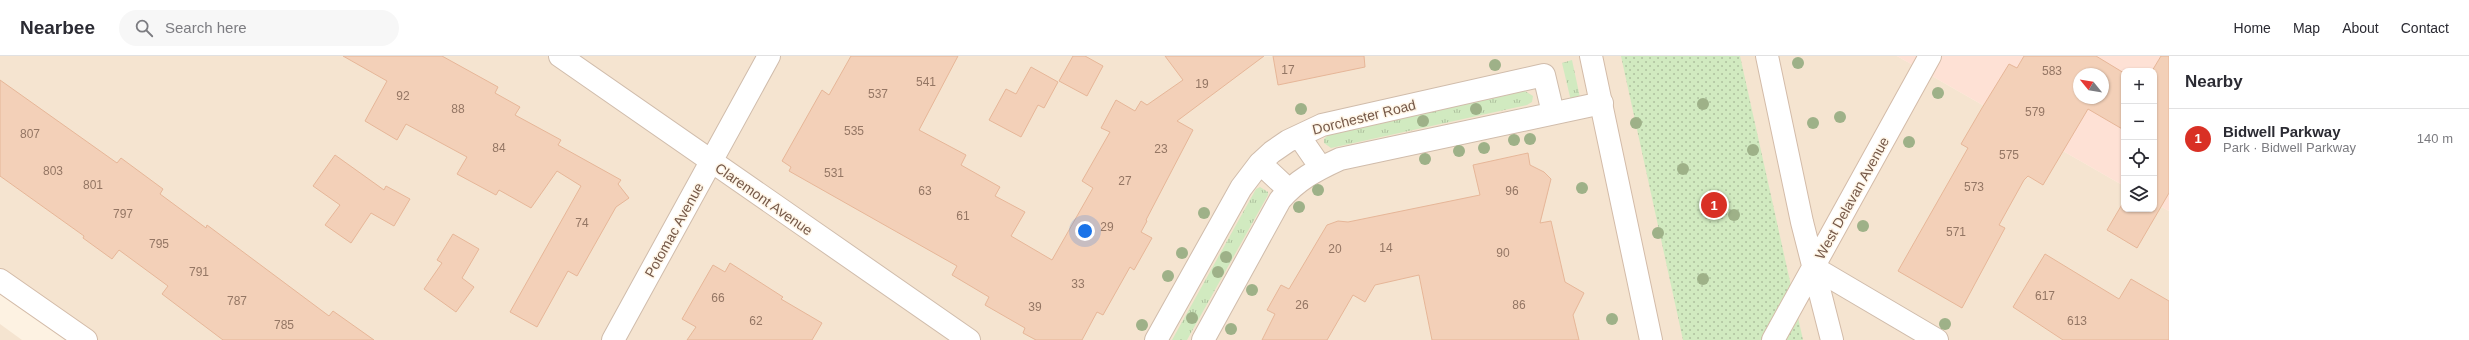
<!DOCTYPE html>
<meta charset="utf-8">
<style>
body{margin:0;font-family:Arial,sans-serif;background:#f7f7f7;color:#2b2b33}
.controls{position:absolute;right:12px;top:12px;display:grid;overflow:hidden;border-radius:8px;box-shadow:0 1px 3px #0004}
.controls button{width:36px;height:36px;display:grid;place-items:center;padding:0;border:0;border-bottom:1px solid #e1e1e2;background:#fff;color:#2b2b33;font:20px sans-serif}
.compass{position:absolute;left:2073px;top:12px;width:36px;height:36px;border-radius:50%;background:#fff;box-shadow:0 1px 3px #0004;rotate:300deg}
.you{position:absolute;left:1085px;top:175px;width:14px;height:14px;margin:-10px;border:3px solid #fff;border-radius:50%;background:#1a73e8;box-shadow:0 0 0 6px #1a73e833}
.badge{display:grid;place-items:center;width:26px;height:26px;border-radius:50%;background:#d93025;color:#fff;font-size:13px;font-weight:700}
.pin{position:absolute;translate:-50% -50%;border:2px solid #fff;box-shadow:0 1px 4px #0006}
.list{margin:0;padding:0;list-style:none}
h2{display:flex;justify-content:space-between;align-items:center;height:52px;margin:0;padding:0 16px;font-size:17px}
h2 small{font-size:13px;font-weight:400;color:#7c7c81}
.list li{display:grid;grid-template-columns:26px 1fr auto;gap:12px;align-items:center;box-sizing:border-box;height:60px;padding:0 16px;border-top:1px solid #e1e1e2}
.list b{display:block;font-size:15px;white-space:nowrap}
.list p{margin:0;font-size:13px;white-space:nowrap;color:#7c7c81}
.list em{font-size:13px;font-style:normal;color:#7c7c81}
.icon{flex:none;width:22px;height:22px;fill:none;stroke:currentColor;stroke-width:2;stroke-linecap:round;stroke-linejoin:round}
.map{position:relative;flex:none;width:2169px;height:284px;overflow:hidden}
header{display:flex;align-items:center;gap:24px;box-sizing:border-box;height:56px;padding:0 20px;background:#fff;border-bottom:1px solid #e1e1e2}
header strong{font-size:19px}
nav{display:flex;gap:22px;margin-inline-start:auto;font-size:14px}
.search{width:280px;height:36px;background:#f7f7f7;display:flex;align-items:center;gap:10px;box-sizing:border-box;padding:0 14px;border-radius:22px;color:#7c7c81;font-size:15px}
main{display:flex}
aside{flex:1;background:#fff}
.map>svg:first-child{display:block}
</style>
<header>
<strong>Nearbee</strong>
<div class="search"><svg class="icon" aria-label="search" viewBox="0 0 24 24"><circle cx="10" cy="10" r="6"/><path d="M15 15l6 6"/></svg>Search here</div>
<nav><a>Home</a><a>Map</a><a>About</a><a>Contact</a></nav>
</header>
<main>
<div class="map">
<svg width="2169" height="284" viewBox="0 0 2169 284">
<defs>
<pattern id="grass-tufts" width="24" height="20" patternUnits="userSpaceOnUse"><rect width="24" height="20" fill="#d1eac0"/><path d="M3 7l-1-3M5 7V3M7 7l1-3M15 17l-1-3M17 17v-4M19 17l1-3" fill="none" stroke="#aec09e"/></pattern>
<pattern id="park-dots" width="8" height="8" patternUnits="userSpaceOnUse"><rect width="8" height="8" fill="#d1eac0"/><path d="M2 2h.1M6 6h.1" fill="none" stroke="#aec09e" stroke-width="1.8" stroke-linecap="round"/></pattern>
</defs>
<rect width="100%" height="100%" fill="#fdf2e2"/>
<path fill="#f5e4d0" d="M0,0H1897L2124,130V153H2154V147L2169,155V284H85L0,224Z
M0,268L22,284H0Z"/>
<path fill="#fee1d5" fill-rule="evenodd" d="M1897,0H2169V155L2154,147V15H2124V130ZM2079,18H2103V42H2079Z"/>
<path fill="url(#grass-tufts)" d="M1572,4L1581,46L1571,45L1562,7Z
M1525,35L1533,40L1532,46L1527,49L1331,92L1324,87V83L1328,79Z
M1260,131L1268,136V139L1187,284H1172L1256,133Z"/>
<path fill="url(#park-dots)" d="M1621,0H1740L1803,284H1683Z"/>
<path fill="#f3d0b8" stroke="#e6b698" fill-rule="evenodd" d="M343,0H442L498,31L495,37L520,51L515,59L561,84L558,89L621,124L618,128L629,142L616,151L577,220L568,215L537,271L510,256L581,130L557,115L531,152L499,134L496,139L457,118L467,101L406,68L397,84L365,65L387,25Z
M851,0H958L919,74L966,99L961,109L1000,131L995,140L1025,156L1011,180L1052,204L1093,132L1082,125L1110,76L1101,72L1116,44L1135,55L1141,45L1147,49L1183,24L1165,0H1264L1177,65L1193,74L1146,164L1147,165L1141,176L1152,182L1134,214L1130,211L1103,259L1097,256L1082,284H1036L1023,277L1025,272L985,249L989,241L952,219L957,210L789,115L791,111L782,105L822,34L829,39Z
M1073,0H1085L1103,10L1087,40L1059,25Z
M1273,0H1364L1365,11L1278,29Z
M2024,0H2096L2124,17V74L2088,53L2043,129L2028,120L2024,124L1999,169L2005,172L1962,252L1898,215L1968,92L1961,88L1982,52L2009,8L2017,12ZM2079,18H2103V42H2079Z
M2161,0H2169V137L2137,192L2107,174L2124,145V153H2154V15H2152Z
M1031,11L1058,26L1044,52L1038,49L1021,81L989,64L1006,33L1016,38Z
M0,24L117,107L121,102L163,133L160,138L206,172L207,169L329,260L333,255L374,284H223L162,238L168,230L119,194L112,203L83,182L84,180L0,120Z
M1528,97L1530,109L1544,116L1551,123L1540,167L1551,165L1565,226L1584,237L1573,259L1579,284H1432L1419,219L1375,229L1365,246L1353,239L1327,284H1262L1275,258L1267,254L1281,229L1289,233L1327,169L1338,165L1348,166L1480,139L1473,109Z
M335,99L384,134L386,130L410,143L394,170L371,157L351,187L325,169L340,149L313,130Z
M453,178L479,193L462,222L474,231L456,256L424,233L442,207L437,204Z
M2045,198L2119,243L2131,223L2169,245V284H2063L2013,251Z
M730,207L783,241L781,243L822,267L812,284H687L696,271L682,263L713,209L725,216Z"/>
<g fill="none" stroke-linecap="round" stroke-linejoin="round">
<g stroke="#d0bcab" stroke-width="24">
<path id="street" d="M560,0L969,284
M1299,80L1321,112
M1260,107L1289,134
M1813,211L1937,284
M613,284L769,0
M1156,284L1241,132L1260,107L1272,96L1288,85L1322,69L1544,19L1553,57
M1203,284L1280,144C1297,124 1316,114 1340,103L1602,47"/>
</g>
<g stroke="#d3bba8" stroke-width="24">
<path id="secondary" d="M1591,0L1651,284
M1767,0L1802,166L1832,284
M0,224L86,284
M1773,284L1930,0"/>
</g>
<use href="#street" stroke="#fff" stroke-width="22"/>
<use href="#secondary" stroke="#fff" stroke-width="22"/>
</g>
<g fill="#9eb188">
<circle cx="1798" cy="7" r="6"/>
<circle cx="1495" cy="9" r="6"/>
<circle cx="1938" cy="37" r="6"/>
<circle cx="1703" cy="48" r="6"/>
<circle cx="1301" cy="53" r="6"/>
<circle cx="1476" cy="53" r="6"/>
<circle cx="1840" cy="61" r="6"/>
<circle cx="1423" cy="65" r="6"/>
<circle cx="1636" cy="67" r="6"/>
<circle cx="1813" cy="67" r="6"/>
<circle cx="1530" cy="83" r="6"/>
<circle cx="1514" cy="84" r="6"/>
<circle cx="1909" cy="86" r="6"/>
<circle cx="1484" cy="92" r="6"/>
<circle cx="1753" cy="94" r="6"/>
<circle cx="1459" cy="95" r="6"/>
<circle cx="1425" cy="103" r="6"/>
<circle cx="1683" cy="113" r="6"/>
<circle cx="1582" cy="132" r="6"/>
<circle cx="1318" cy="134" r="6"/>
<circle cx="1299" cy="151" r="6"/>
<circle cx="1204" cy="157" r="6"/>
<circle cx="1734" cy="159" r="6"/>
<circle cx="1863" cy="170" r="6"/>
<circle cx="1658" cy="177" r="6"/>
<circle cx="1182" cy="197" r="6"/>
<circle cx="1226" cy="201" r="6"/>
<circle cx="1218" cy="216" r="6"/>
<circle cx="1168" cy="220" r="6"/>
<circle cx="1703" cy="223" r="6"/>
<circle cx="1252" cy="234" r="6"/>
<circle cx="1192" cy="262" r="6"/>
<circle cx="1612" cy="263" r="6"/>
<circle cx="1945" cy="268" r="6"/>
<circle cx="1142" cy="269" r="6"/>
<circle cx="1231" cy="273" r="6"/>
</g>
<g text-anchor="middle" stroke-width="3" stroke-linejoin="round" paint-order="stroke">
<g font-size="12" fill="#947664">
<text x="1288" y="18">17</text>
<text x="2052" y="19">583</text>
<text x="926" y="30">541</text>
<text x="1202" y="32">19</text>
<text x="878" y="42">537</text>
<text x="403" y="44">92</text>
<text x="458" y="57">88</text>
<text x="2035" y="60">579</text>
<text x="854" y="79">535</text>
<text x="30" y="82">807</text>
<text x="499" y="96">84</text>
<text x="1161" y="97">23</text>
<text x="2009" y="103">575</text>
<text x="53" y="119">803</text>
<text x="834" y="121">531</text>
<text x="1125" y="129">27</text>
<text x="93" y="133">801</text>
<text x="1974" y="135">573</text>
<text x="925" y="139">63</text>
<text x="1512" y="139">96</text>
<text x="123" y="162">797</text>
<text x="963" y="164">61</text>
<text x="582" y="171">74</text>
<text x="1107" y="175">29</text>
<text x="1956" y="180">571</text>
<text x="159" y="192">795</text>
<text x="1386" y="196">14</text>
<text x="1335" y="197">20</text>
<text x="1503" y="201">90</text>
<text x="199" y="220">791</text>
<text x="1078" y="232">33</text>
<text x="2045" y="244">617</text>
<text x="718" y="246">66</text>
<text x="237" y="249">787</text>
<text x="1302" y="253">26</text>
<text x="1519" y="253">86</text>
<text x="1035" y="255">39</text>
<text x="756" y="269">62</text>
<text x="2077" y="269">613</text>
<text x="284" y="273">785</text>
</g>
<g font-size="14" fill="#755848" stroke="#fff6e8">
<text transform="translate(1364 61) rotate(-14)" y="5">Dorchester Road</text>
<text transform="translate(1852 142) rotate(-61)" y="5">West Delavan Avenue</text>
<text transform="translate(764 143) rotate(35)" y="5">Claremont Avenue</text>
<text transform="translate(674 174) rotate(-61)" y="5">Potomac Avenue</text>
</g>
</g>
</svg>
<div class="controls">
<button>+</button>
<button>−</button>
<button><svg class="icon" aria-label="locate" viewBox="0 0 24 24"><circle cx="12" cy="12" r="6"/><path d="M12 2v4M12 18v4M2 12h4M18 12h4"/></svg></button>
<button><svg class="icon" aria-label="layers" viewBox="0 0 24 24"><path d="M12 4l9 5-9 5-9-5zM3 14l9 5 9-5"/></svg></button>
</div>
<svg class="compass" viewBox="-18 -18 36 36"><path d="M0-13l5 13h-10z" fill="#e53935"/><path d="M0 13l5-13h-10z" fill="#7c7c81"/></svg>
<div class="you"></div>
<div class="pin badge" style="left:1714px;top:149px">1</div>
</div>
<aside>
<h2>Nearby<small></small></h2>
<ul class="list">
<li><span class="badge">1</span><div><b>Bidwell Parkway</b><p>Park · Bidwell Parkway</p></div><em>140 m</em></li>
</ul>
</aside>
</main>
